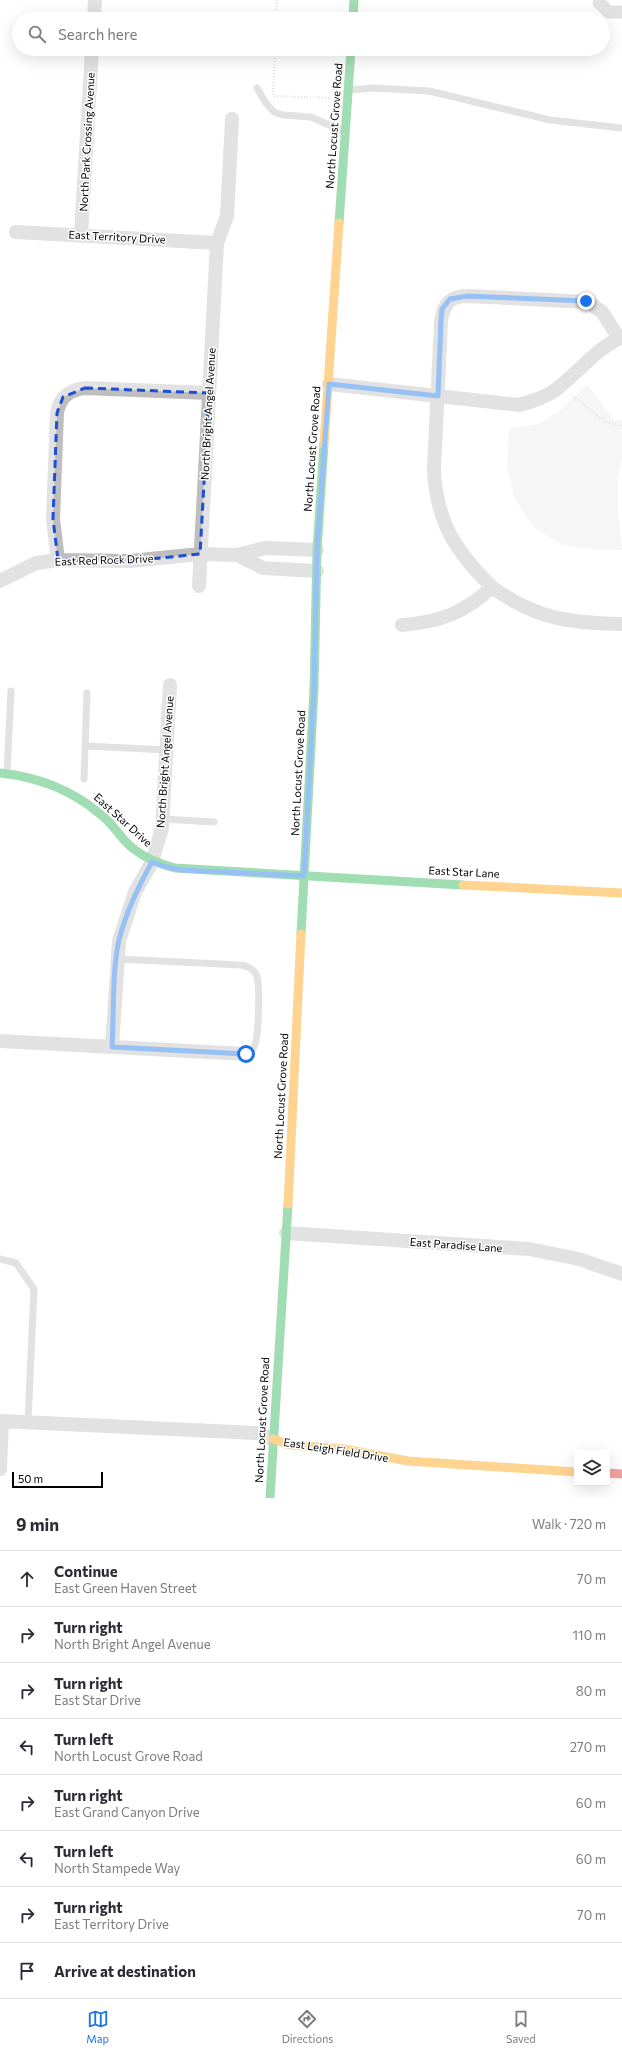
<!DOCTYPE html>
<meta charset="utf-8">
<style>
body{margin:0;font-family:Commissioner,sans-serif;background:#f7f7f7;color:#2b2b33}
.controls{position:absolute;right:12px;bottom:12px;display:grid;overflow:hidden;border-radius:0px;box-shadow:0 4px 16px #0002}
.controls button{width:36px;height:36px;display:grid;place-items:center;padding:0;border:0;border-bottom:1px solid #e1e1e2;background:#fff;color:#2b2b33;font:20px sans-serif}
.scale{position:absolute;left:12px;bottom:10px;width:91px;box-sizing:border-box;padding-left:4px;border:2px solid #000;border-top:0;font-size:11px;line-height:14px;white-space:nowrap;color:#000;-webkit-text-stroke:3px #fff;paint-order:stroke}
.stop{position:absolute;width:12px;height:12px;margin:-9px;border:3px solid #1a73e8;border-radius:50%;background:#fff}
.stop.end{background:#1a73e8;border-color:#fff;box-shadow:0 1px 4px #0008}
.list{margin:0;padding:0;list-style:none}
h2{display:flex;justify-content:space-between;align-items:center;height:52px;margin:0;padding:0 16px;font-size:17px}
h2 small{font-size:13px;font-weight:400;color:#7c7c81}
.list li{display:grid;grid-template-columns:26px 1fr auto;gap:12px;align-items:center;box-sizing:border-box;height:56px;padding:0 16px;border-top:1px solid #e1e1e2}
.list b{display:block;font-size:15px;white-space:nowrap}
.list p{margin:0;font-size:13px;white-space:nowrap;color:#7c7c81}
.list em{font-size:13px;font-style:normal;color:#7c7c81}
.icon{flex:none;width:22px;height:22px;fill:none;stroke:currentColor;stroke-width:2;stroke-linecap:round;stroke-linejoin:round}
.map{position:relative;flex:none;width:622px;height:1498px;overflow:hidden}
.search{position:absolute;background:#fff;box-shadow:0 4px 16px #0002;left:12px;right:12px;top:12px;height:44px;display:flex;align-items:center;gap:10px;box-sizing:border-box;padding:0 14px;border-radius:22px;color:#7c7c81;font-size:15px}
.sheet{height:500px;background:#fff}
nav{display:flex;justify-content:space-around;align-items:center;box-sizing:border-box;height:56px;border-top:1px solid #e1e1e2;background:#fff;font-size:11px;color:#7c7c81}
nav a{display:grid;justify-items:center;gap:2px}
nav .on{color:#1a73e8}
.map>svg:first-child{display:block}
</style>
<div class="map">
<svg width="622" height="1498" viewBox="0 0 622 1498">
<rect width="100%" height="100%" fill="#fff"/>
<path fill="#ebebeb" d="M587,384L614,420L622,421V457L618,479V510L622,550H596L563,545L535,528L515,500L507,468L509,428L538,424L561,410Z"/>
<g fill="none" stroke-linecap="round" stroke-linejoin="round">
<path stroke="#bdbdbd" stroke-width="13" d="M599,3L609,12H622"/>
<path stroke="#b9b9b9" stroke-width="2" stroke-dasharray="1 2" stroke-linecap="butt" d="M276,19L277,0
M275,49L273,96L331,98
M573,396L606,422L622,426"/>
<path stroke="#bebebe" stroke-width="7" d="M94,15L161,18
M257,88L266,103L274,112L283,115L311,117L343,131
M350,90L373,88L429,91L550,120L622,128
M85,746L167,750
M7,772L11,691
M84,779L87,693
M163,819L214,822
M117,959L241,965C247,966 253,969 256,974C261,982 258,1036 255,1045C253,1050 251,1051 246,1054
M0,1259L16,1263L34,1289L28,1422"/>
<path stroke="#bebebe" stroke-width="14" d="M94,19L95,0
M16,232L217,243
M81,235L92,49
M329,384L519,405C531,402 543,398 554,391C577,374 595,349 622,337
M237,555L263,568L317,571
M58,560L53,519L57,413C60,397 69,390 85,388L209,393
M0,581L36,563L58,560L130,561L200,554L237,555L265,548L317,550
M199,586L217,243L227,216L232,119
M492,587C455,551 436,521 434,469L441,321C444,303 450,296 468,296L588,302L602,312L619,338
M402,625C439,622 465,613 492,587C535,619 570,623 622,624
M0,1041L246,1054
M112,1047L119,941L135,892L152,862L162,828L170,685
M286,1233L529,1249L579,1259L622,1274
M0,1421L257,1433L273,1439
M0,1469L2,1421"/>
<path stroke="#30b455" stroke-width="9" d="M353,19L354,0
M339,223L351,49
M0,773C37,777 72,790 100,814C110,821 117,832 125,841C138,855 156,863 175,868L463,885
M301,934L314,689L317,550L324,444
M270,1498L288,1204"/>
<path stroke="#ff9f0a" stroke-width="9" d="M324,444L339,223
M463,885L622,893
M288,1204L301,934
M273,1439L290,1445L344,1449L408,1461L577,1472"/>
<path stroke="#e5322d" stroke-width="9" d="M607,1473L622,1474"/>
</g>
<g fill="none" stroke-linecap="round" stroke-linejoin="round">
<path stroke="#1a73e8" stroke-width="5" d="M246,1054L112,1047C114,1015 112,970 119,940C126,912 138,887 152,862L166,867L183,870L304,876L314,689L317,550L329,384L438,396L441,321L442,309L450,299L468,296L586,301"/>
</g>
<path d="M0 0H622V1498H0ZM85,388L209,393L200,554L130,561L58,560L53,519L57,413L63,397Z" fill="#fff" fill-opacity=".55" fill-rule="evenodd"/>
<path fill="none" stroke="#1d4ed8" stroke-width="3" stroke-dasharray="8 5" stroke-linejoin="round" d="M85,388L209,393L200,554L130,561L58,560L53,519L57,413L63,397Z"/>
<g text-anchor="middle" stroke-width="3" stroke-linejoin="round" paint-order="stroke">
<g font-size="11" fill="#000" stroke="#fff">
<text transform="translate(334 126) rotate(-86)" y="4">North Locust Grove Road</text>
<text transform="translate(87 142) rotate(-87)" y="4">North Park Crossing Avenue</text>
<text transform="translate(117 237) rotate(3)" y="4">East Territory Drive</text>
<text transform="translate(208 414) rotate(-87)" y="4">North Bright Angel Avenue</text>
<text transform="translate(312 449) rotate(-86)" y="4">North Locust Grove Road</text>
<text transform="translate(104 560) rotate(-2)" y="4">East Red Rock Drive</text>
<text transform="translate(165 762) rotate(-86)" y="4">North Bright Angel Avenue</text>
<text transform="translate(298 773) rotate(-87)" y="4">North Locust Grove Road</text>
<text transform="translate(123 820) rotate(42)" y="4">East Star Drive</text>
<text transform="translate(464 872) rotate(3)" y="4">East Star Lane</text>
<text transform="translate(281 1096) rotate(-87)" y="4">North Locust Grove Road</text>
<text transform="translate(456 1245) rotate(4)" y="4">East Paradise Lane</text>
<text transform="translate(262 1420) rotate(-87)" y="4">North Locust Grove Road</text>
<text transform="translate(336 1450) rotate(9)" y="4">East Leigh Field Drive</text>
</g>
</g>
</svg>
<div class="controls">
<button><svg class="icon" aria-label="layers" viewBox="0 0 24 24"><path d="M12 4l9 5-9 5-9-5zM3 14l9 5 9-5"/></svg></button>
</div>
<div class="scale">50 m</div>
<div class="stop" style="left:246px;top:1054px"></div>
<div class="stop end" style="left:586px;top:301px"></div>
<div class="search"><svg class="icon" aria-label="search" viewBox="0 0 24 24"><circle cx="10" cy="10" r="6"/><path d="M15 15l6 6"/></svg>Search here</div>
</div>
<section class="sheet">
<h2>9 min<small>Walk · 720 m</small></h2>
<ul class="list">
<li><svg class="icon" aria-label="ahead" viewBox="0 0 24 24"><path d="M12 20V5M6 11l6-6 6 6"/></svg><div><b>Continue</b><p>East Green Haven Street</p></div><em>70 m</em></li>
<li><svg class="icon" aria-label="right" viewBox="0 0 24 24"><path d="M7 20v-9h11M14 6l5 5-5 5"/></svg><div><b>Turn right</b><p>North Bright Angel Avenue</p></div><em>110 m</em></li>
<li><svg class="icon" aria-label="right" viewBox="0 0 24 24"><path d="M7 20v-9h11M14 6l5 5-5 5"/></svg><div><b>Turn right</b><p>East Star Drive</p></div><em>80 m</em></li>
<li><svg class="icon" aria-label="left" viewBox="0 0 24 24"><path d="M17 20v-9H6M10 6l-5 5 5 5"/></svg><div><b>Turn left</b><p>North Locust Grove Road</p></div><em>270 m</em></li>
<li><svg class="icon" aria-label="right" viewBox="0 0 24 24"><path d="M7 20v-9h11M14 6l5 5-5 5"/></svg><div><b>Turn right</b><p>East Grand Canyon Drive</p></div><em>60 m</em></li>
<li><svg class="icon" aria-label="left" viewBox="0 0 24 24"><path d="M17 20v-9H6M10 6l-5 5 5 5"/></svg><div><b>Turn left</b><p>North Stampede Way</p></div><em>60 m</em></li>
<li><svg class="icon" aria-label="right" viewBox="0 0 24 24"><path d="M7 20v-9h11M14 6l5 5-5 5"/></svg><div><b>Turn right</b><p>East Territory Drive</p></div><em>70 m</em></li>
<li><svg class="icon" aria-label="arrive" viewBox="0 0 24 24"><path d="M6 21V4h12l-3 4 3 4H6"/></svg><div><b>Arrive at destination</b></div></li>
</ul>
</section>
<nav>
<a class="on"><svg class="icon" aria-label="map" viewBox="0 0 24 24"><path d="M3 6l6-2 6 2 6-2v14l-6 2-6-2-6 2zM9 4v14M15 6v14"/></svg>Map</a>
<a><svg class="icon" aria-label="directions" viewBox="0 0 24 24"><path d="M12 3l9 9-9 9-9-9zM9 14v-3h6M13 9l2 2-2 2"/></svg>Directions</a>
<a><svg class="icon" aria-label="saved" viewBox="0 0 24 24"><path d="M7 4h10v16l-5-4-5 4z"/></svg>Saved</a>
</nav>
